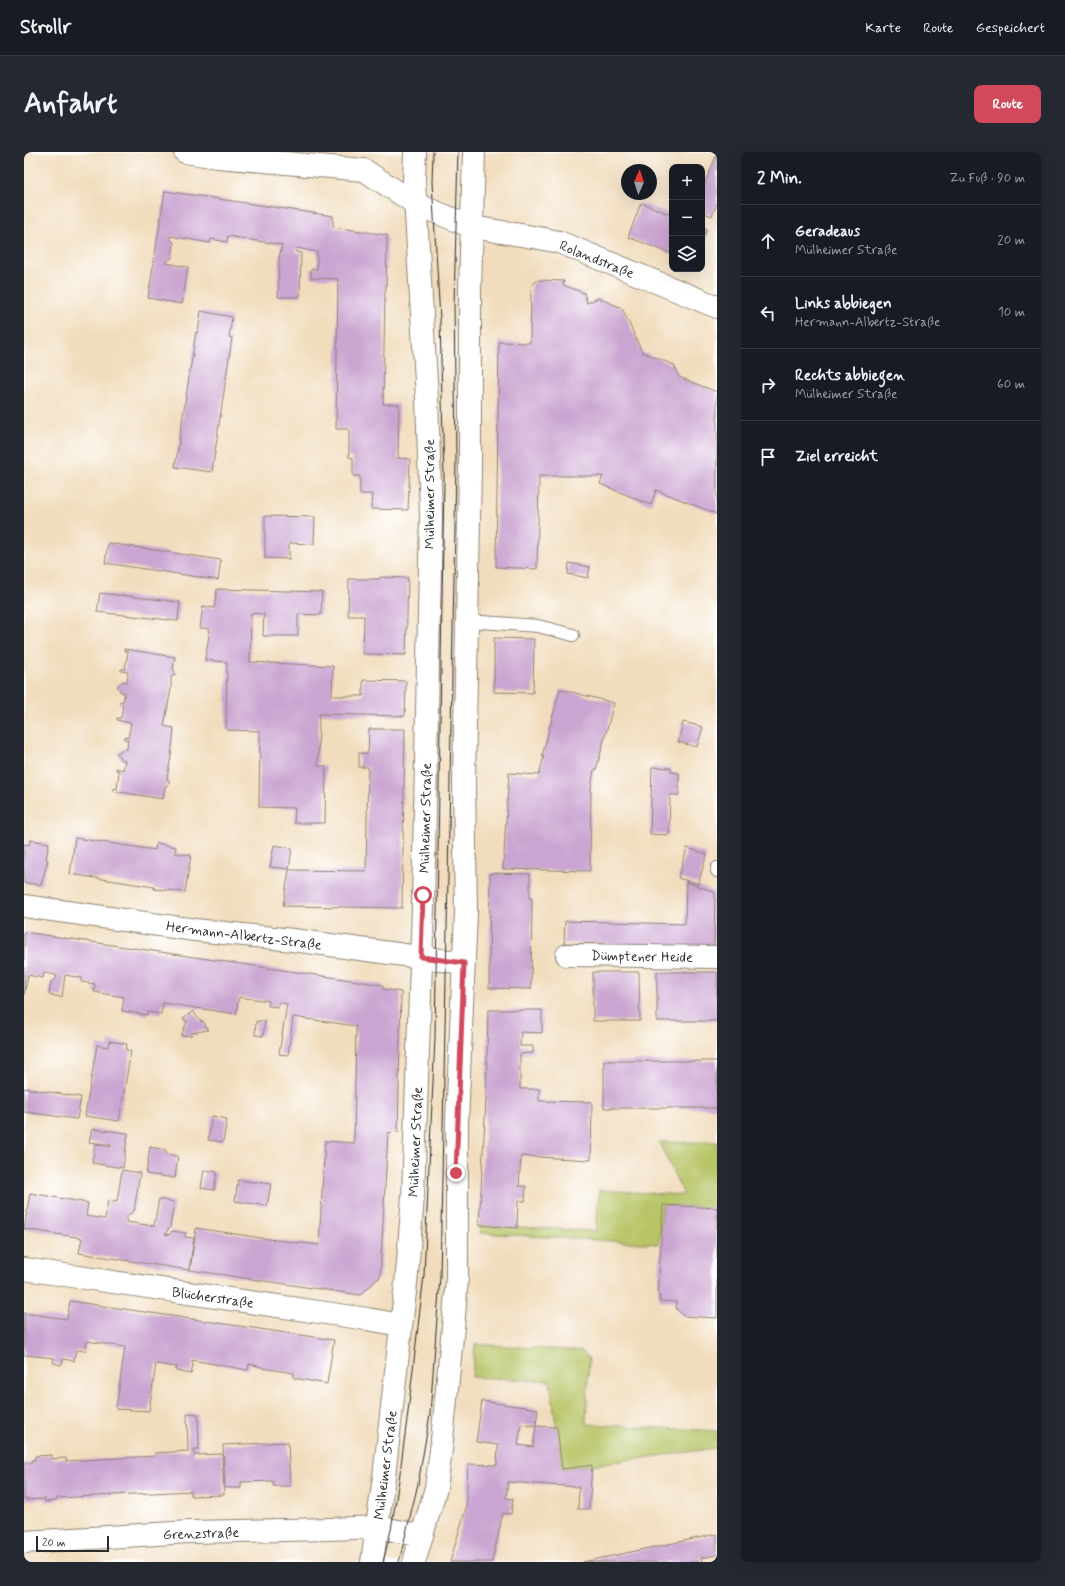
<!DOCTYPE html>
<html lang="de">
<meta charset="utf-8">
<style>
body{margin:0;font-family:Mynerve,sans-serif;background:#242831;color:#f1f3f6}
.controls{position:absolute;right:12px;top:12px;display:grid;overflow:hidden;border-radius:8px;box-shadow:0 4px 16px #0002}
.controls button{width:36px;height:36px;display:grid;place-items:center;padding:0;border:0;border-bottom:1px solid #363941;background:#171b24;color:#f1f3f6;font:20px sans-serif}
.compass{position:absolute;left:597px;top:12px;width:36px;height:36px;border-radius:50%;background:#171b24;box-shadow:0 4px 16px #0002;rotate:3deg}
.scale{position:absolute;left:12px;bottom:10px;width:73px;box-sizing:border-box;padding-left:4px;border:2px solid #2b2b2b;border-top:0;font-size:11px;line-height:14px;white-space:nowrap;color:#2b2b2b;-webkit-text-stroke:3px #fff;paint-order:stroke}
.stop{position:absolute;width:12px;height:12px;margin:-9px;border:3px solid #d1495b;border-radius:50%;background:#fff}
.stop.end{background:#d1495b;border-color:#fff;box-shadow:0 1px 4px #0008}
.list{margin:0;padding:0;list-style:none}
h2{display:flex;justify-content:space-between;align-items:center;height:52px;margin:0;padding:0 16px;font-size:17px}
h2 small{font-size:13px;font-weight:400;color:#9ea1a6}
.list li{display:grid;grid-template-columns:26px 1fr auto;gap:12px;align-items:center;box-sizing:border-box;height:72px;padding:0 16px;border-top:1px solid #363941}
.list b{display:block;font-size:15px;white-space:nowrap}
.list p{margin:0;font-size:13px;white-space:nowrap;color:#9ea1a6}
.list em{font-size:13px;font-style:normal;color:#9ea1a6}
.icon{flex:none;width:22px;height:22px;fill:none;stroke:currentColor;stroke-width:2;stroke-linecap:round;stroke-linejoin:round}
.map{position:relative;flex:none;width:693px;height:1410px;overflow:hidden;border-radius:8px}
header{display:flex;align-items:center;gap:24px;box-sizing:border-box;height:56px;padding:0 20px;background:#171b24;border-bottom:1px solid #363941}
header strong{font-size:19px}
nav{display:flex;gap:22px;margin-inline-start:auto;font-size:14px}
.intro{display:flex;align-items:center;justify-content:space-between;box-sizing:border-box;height:96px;padding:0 24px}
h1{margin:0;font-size:28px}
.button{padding:10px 18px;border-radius:8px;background:#d1495b;color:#fff;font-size:14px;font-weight:700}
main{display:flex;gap:24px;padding:0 24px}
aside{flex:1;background:#171b24;border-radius:8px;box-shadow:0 4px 16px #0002}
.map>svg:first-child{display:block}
</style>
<header>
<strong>Strollr</strong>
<nav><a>Karte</a><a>Route</a><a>Gespeichert</a></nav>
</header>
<div class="intro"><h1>Anfahrt</h1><a class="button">Route</a></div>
<main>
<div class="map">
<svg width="693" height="1410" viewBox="0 0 693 1410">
<rect width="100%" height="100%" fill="#fff"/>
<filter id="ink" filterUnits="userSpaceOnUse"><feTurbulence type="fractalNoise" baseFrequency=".025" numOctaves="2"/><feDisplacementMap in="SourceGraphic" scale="8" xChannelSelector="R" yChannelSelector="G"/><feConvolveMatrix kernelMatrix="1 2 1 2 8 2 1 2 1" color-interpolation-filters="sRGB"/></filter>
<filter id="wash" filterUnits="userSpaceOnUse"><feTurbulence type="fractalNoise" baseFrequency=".012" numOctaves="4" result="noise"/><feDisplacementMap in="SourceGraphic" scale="16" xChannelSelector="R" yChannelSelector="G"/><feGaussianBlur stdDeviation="0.9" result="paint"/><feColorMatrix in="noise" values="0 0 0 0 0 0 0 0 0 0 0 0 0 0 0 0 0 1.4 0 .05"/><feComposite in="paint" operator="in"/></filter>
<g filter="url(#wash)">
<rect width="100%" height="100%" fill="#f1ddbd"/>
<path fill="#b8c466" stroke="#727848" d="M635,990H693V1056L639,1053L635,1092L456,1081L455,1073L572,1079L575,1038L660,1043Z
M451,1192L558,1199L565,1207L562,1272L693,1279V1296L538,1317L526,1229L448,1225Z"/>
<g id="blocks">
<path fill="#cba5d1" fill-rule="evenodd" d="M689,0H693V51L688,64L678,60V38L693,2Z
M141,39L309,64V75L363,83L362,139H361L359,252H375L374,306L386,307L384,358L347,357L348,342H336V324H329V306L325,305V277H312L314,127L287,126V117H293V100L273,96L272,100L277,101L276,145H254L255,106L258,93L204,84L203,90L187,87L186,91L146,84V86L150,91L148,106L143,109L142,111L164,115L158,152L124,146Z
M617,51L648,63V102L604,85Z
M678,75L683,77L678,90Z
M514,128L540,129L539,133L560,141L563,151L574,146L598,156L618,200L650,213L655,225L693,240V362L632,338L627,353L576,332L579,324H515L513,417L472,415L475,190L506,191L507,138L508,133Z
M177,159L208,165L205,185L208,186L188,320L151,315L172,180H174Z
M241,364L291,365L290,392L265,391V407L241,406Z
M84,391L197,408L194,428L81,411Z
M545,411L566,415L564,426L544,422Z
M356,425L384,426L382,503L339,502L340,464H324L325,427H356Z
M193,437L298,440L297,463L274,462V484H239L240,462L227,461L226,510L309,514L308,544H339V528L382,529L381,564L295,562L294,614H302L301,671H270L271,656L235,655L236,579L202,578L203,510L181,508L186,477L176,476L179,454L190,456Z
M76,441L156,450L154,469L73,460Z
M470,486L510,487L509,541L470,540Z
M100,497L151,505L149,517L152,522L147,525V537L140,574L150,576L147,605L143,626L146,631L141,635L139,647L89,639V636L93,637L95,619L92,618V616L99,618L101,608H97L93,601L99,597H103L104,588L100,587L101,585L104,586L107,571L93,568V566H97L99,552L95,551L96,549L99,550L101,541L97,540L93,534L99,529L103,530L104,520L97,519V517H101L104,500L100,499Z
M536,537L590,551L572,618H570L567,636L566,719L479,717L485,621L515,623L520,604H518Z
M659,570L679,575L673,595L654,590Z
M345,577H381L378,756L259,754L265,718L342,719L344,615H335V601H344Z
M628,615L647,616V620L655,621V643H646L645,683L626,682Z
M51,686L131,698L132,691L152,695L151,701L167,703L161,740L130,737V735L46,722Z
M6,688L25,691L22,707L24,708L17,733L0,731V692L5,693Z
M250,693L268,696L265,717L246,715Z
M663,696L683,702L674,732L654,726Z
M466,721L506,722V747L508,746L507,837L465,836Z
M662,730L691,740L690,795L540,791L541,769L661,772Z
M0,780L333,829L359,833V837L377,840L374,980L364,981L356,1125L336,1143L166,1118L172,1076L251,1088L295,1093L301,989L330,991L332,874L269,865L264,903L255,902L263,852L255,850L254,855L244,854L245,849L215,845L212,862L139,851L137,862L124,860L123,863L98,859L100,845L70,840L71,832L57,830L58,826L41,823L38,845L25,843L27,830L32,827V823L20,821L19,826L4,823L0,843Z
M569,820H615L616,869H569Z
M633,820H693V869H633Z
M464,858H518V881L497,880L496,894H509V901L496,902V937H515V949L568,950L567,1008L497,1004L495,1034H502L501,1049H494L493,1076L455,1073L462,948Z
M169,859L177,870L179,869L184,878L167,881L168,883L157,884L163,869L159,867Z
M232,869H241L239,884L231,883Z
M85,889L103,892L102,898L107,899L95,969L61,964L73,893L84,895Z
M580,909H693V956H580Z
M0,936L57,945L53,967L0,960Z
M188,964L203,967L199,990L184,988Z
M68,977L104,981L99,1016L68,1011L71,992L87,995V993L65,990Z
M126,995L142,998V1002L154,1004L151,1026L122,1022Z
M98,1018L116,1021L110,1059L103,1064L102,1070L130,1074L135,1047L150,1050L146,1075L141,1082L145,1083L148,1079L162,1081L161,1085L170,1086L165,1118L55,1101L58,1086L0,1077L6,1041L64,1051L62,1064L81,1067L84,1048L93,1050Z
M180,1018L193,1020L190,1038L177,1036Z
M214,1028L247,1032L243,1054L211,1049Z
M639,1053L693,1056V1166L659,1164L652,1156L653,1150L635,1149L636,1144H634Z
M46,1149L310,1188L303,1232L270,1226V1221L238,1216V1215L225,1212L224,1218L168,1208L169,1213L167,1222L152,1219L153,1215L132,1212L125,1259L92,1257L101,1195L63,1189L61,1199L52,1198L50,1209L39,1207L38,1213L29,1211L30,1206L0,1203V1161L43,1167Z
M458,1249L514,1257L512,1274L533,1275L538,1317L568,1313L565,1357H554L555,1335L484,1330L482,1346L489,1347L487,1362L479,1361L468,1410H426L442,1356L444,1312L473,1313L474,1293L452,1290ZM497,1273L512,1274L509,1295L494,1293Z
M163,1261L174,1262L175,1297H170V1303L198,1302L200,1343L167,1344V1339L33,1346V1349L21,1350V1347L0,1348V1311H8V1308H11V1304L27,1303V1307L42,1306V1309L131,1304V1301L164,1299Z
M264,1290L266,1334H249V1329L217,1330V1336H201L199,1293Z
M693,1382V1403L677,1406L678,1410H559Z"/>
</g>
</g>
<g filter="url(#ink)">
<use href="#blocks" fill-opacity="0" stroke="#8e8474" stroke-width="1"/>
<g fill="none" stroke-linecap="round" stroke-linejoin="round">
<g stroke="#8e8474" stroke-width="14">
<path id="lane" d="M443,469L514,474L549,483
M693,716V719"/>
</g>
<g stroke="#8e8474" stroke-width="24">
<path id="street" d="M161,0L194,5L340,18L392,52
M448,75L515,86L535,90L693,155
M0,754L171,778L269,788L440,811
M543,803L693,805
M0,1117L343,1167L377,1173"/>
</g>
<g stroke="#8e8474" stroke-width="24">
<path id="secondary" d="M0,1390L166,1380L306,1377L354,1375"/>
</g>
<g stroke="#8e8474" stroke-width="24">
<path id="primary" d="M392,52L448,75
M354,1375L398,1384
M348,1410L360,1325L383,1122L389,1044L399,754L407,364L403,246L390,29L391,0
M390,1410L412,1336L417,1298L430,1165L433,1126V970L442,760L440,629L446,316V138L450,0"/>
</g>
<use href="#lane" stroke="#fff" stroke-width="12"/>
<use href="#street" stroke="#fff" stroke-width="22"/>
<use href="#secondary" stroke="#fff" stroke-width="22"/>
<use href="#primary" stroke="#fff" stroke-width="22"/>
<path stroke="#2b2b2b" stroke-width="1" d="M359,1410L367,1378L375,1328L384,1260L400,1123L411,886L420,327L416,167L408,30L409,0
M375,1410L394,1332L406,1262L416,1125L431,377L432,305L430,152L434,0"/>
</g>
</g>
<g fill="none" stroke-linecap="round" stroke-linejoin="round" filter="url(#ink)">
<path stroke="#d1495b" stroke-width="5" d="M399,743L397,805L440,811L432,1021"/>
</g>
<g text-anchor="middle" stroke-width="3.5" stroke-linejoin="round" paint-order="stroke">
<g font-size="14" fill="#2b2b2b" stroke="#fff">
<text transform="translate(573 107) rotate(22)" y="5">Rolandstraße</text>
<text transform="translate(405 342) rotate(-90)" y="5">Mülheimer Straße</text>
<text transform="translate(401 666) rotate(-89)" y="5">Mülheimer Straße</text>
<text transform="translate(220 783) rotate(7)" y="5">Hermann-Albertz-Straße</text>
<text transform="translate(618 804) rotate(1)" y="5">Dümptener Heide</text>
<text transform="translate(391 990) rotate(-88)" y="5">Mülheimer Straße</text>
<text transform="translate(189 1145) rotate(8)" y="5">Blücherstraße</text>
<text transform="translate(361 1313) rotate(-83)" y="5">Mülheimer Straße</text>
<text transform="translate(177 1381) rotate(-2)" y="5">Grenzstraße</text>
</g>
</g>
</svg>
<div class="controls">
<button>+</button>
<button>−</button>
<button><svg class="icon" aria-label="layers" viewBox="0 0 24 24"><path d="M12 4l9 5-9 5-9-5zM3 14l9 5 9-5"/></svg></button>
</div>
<svg class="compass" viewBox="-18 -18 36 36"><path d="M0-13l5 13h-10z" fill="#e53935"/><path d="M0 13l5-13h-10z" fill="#9ea1a6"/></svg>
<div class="scale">20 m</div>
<div class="stop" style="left:399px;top:743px"></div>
<div class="stop end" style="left:432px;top:1021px"></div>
</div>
<aside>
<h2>2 Min.<small>Zu Fuß · 90 m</small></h2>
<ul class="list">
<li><svg class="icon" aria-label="ahead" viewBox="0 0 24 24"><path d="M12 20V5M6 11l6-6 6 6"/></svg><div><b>Geradeaus</b><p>Mülheimer Straße</p></div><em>20 m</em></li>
<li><svg class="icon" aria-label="left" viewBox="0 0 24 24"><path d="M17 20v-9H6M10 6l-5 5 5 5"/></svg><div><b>Links abbiegen</b><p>Hermann-Albertz-Straße</p></div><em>10 m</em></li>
<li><svg class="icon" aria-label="right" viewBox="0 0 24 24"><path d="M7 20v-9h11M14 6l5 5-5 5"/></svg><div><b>Rechts abbiegen</b><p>Mülheimer Straße</p></div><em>60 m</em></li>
<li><svg class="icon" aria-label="arrive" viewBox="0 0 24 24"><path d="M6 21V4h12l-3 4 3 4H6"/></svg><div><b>Ziel erreicht</b></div></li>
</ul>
</aside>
</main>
